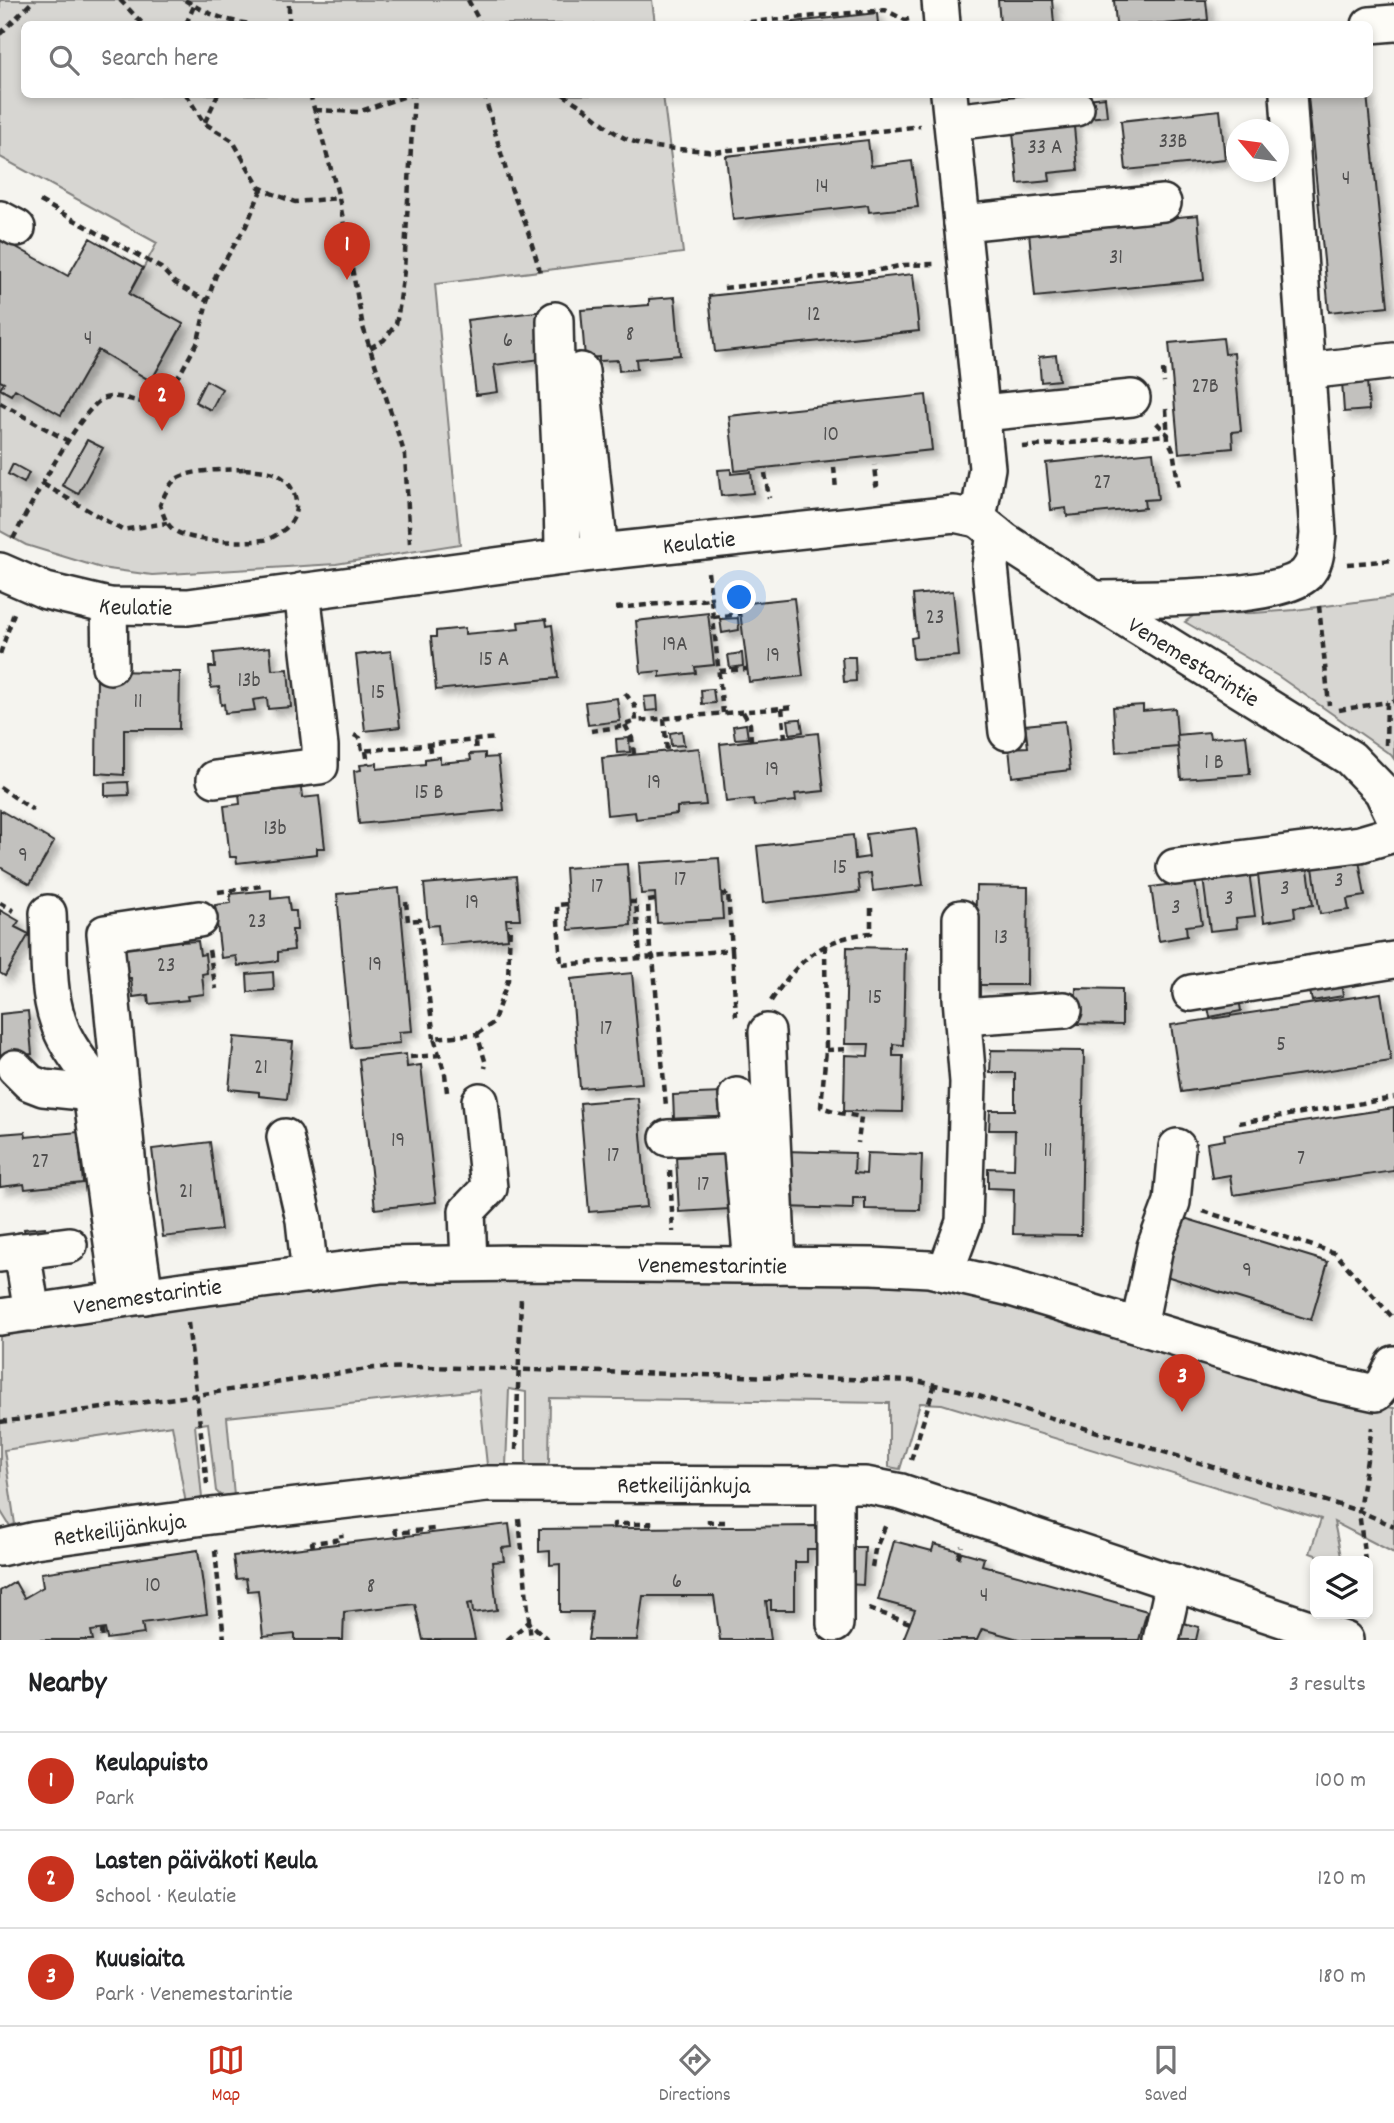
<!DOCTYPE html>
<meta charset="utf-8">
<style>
body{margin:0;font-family:Dekko,sans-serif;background:#f6f6f6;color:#202124}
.controls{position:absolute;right:21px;bottom:21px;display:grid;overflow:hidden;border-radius:10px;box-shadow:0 4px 10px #0003}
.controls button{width:63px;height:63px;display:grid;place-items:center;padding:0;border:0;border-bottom:2px solid #e0e0e0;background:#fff;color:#202124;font:35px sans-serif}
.compass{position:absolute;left:1226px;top:119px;width:63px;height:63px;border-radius:50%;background:#fff;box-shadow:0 4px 10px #0003;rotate:299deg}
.you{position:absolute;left:740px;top:598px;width:24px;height:24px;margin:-18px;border:5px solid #fff;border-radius:50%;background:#1a73e8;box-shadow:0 0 0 10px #1a73e833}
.badge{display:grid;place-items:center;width:46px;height:46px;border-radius:50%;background:#c8321e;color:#fff;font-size:23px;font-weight:700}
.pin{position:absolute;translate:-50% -58px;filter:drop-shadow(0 2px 4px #0008)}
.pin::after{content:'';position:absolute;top:37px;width:24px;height:21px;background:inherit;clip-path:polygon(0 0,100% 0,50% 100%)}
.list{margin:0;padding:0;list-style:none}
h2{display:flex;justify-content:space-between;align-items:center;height:91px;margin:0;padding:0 28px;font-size:30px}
h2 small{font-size:23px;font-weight:400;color:#757577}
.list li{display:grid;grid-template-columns:46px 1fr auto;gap:21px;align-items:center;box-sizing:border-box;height:98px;padding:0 28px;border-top:2px solid #e0e0e0}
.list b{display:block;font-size:26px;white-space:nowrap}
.list p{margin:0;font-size:23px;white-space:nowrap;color:#757577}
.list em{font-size:23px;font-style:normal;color:#757577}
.icon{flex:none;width:38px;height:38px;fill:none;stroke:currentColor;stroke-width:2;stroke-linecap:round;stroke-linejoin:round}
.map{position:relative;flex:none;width:1394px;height:1640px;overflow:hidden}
.search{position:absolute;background:#fff;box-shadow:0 4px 10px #0003;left:21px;right:21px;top:21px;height:77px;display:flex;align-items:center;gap:18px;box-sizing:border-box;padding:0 24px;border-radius:10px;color:#757577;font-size:26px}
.sheet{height:385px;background:#fff}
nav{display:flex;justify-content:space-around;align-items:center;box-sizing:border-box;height:98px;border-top:2px solid #e0e0e0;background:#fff;font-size:19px;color:#757577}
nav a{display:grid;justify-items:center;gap:4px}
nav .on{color:#c8321e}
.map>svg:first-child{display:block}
</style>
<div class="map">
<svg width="1394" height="1640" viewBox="0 0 1394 1640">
<defs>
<filter id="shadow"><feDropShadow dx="6" dy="6" stdDeviation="3.5" flood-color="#0004"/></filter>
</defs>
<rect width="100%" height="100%" fill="#f5f4ef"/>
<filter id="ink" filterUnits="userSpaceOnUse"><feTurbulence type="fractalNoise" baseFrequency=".0143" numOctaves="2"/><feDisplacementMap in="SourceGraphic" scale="14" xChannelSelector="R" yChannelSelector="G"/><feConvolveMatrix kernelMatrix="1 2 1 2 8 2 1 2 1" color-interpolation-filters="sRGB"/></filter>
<g filter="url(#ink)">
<path fill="#d7d6d2" stroke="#81807e" stroke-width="2" d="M0,0H652L655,24H24V94L663,95L683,253L435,284L460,544L336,564L152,575L101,568L26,545L0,531V381L4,383L1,390L11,395L15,389L61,415L98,350L151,381L183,325L129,294L157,243L0,157Z
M1394,597V759L1391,755L1278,676L1185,622L1196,614L1254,613L1295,610Z
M493,1275L893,1282L949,1289L1330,1398L1394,1408V1553L1334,1522L1342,1561H1331L1310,1553L1321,1519L942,1404L920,1403L900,1469L889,1467V1403L550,1398L549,1462L546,1467L526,1469V1392L509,1389L506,1466L490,1468L487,1465L479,1390L227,1417L234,1496H221L216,1491L208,1423L195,1425L202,1498L186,1504L172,1425L4,1450L15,1524L10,1526L0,1510V1331L346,1282Z"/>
<path fill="#c2c1be" stroke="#2b2b2b" stroke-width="2" filter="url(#shadow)" d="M998,0H1052L1054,24H1000Z
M1114,0H1206L1208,20L1163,24H1116Z
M877,13L878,24H775Z
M1319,94H1367L1388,306L1329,312L1308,96Z
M1105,97L1107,116L1077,119L1075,100Z
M1220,110L1225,160L1126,170L1121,121Z
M1073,116L1078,170L1049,173L1050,181L1018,184L1012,122Z
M868,140L871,166L912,161L918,207L869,212L868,205L733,220L726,156Z
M1198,215L1204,280L1035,297L1029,232Z
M0,238L68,276L90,238L143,268L129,294L183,324L151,381L98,350L61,415L15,389L11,395L0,389L4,383L0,381Z
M913,274L919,331L715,352L709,296Z
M675,297L680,355L636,359L637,369L619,371L618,360L599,361V357L585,358L581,310L649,305V299Z
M544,311L549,358L494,365L498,392L476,395L467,320Z
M1223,338L1225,354L1234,353L1241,431L1232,432L1233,448L1179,453L1169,343Z
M1056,355L1059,380L1041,382L1039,357Z
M206,380L222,389L211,410L195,402Z
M1367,380L1369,410L1344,412L1342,382Z
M926,395L932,450L735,471L729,416Z
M87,440L103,448L78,494L62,485Z
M1153,452L1158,499L1144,500L1145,508L1067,516L1066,508L1051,510L1046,463Z
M13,464L29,473L24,483L8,474Z
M731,469V474L751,472L753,493L721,496L718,470Z
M953,591L959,656L913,659L911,638L917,637L913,595Z
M794,598L803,676L749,682L739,604Z
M708,613L714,665L695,667L696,673L660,677V671L641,673L636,621Z
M738,618L739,630L722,633L720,619Z
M546,619L547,626L552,625L558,678L436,690L431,637H436V631L465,628V634L519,629L518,622Z
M270,647L272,670L288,669L291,707L268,709L267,698L253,700L255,710L225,713L224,704L221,705L219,687L211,688L209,667H215L214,653Z
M391,651L400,727L365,731L356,655Z
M742,653L743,666L730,668L728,655Z
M842,657H855L856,681L844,682Z
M97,671L180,672L179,729H124V775L96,773Z
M711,689H713L715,703L702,704L701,690Z
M657,696L658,710L646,711L644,697Z
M617,698L620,721L588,725L585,702Z
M1143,705V711L1175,708L1178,747L1116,752L1113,707Z
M798,719H801L803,732L790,734L788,720Z
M1065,721L1070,770L1012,777L1009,748L1028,747L1025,725Z
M746,724L748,738L735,739L733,726Z
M682,731L684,745L671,746L670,733Z
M1209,732L1210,738L1246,735L1250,774L1181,779L1177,735Z
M818,733L824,791L795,794L796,801L754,806L753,799L726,802L720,744Z
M629,738L630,752L617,753L616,739Z
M699,748L706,805L677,807V814L636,819L635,812L607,815L602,758Z
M485,753V758L498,757L504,810L359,824L354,771L361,770L360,765L377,763V769L425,764V759L440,757V763L471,760L470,754Z
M128,782L129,795L105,796V783Z
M301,788L302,798L319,796L325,848H317V854L237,863L236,857H230L224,806L240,804L239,794Z
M0,810L54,842L30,884L0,867Z
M916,828L923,885L873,891L871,873L858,875L860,892L763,903L757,846L853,835L855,859L869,857L866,834Z
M1358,854L1365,896L1347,899L1349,910L1320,914L1312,861Z
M719,858L723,919L657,923L655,893L641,894L639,863Z
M1307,862L1313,905L1294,907L1295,917L1264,922L1257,868Z
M627,864L631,925L569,930L565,868Z
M1249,872L1255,916L1236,918L1237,928L1210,931L1203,878Z
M516,876L520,919H506L508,939L440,945L438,925L428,926L424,884Z
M1195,881L1202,924L1186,926L1187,936L1159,941L1151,887Z
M976,886L1028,887L1027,985H975Z
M399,888L412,1031L399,1032L400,1043L351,1048L337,894Z
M271,890V899L288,897L290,911H296L297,930H292L294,950L278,952V961L238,966L236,956L221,958L215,905L231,903L230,894Z
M0,910L19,921L15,927L29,934L5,976L0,973Z
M180,934L181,942L198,941L200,955L205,954L207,973L202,974L204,994L187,996L188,1000L149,1004L148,995L133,997L131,978H128L125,948L141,947L140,938Z
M847,947L905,948L903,1045L893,1044V1056H903L902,1112L844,1111L845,1055L868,1056L869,1044H845Z
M273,972L274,990L248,992L247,974Z
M632,973L642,1083L580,1088L571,979Z
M1340,977L1343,996L1312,1001L1308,982Z
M1076,988L1122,989V1025L1075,1024Z
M1238,992L1241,1011L1210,1017L1206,997Z
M1381,993L1391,1061L1181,1092L1171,1025Z
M28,1011L32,1054L5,1057L0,1068V1014Z
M234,1037L293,1042L287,1099L259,1096V1092L229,1089Z
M991,1050L1084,1051L1081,1235L1013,1234L1014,1189L988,1188V1168L1014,1169L1015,1130H989L990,1110H1015V1073H990Z
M406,1054L407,1067L421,1065L436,1202L375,1209L359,1059Z
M722,1093L723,1117L674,1119L673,1095Z
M638,1098L647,1207L589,1212L580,1103Z
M1394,1108V1171L1233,1195L1230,1175L1212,1178L1207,1143L1225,1140L1224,1134Z
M25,1132L26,1137L78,1132L83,1183L25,1189L24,1184L0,1187V1134Z
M210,1142L221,1230L163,1237L152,1149Z
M784,1151L855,1153L854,1173L866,1174L867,1153L922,1155L920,1210L865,1209V1198H853V1209L783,1207Z
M727,1154L730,1209L679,1212L676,1157Z
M1184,1218L1328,1262L1311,1320L1166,1276Z
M45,1227L47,1241L26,1243L24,1229Z
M509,1524L512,1547L502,1548L504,1561L492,1562L497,1610L473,1613L472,1603L467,1604L475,1640H423L415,1604L344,1612L343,1640H295V1634L263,1637L258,1590L248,1591L246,1578L236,1579L233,1556Z
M816,1526V1549H807V1562H795V1610H771V1601H766L771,1640H720L714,1596H643L637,1640H588L592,1612H560V1564L550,1565V1551L539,1552V1529Z
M894,1541L932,1551L934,1544L984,1558L982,1565L1147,1611L1139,1640H1022L982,1629L977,1640H903L915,1610L878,1600Z
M848,1547H865L863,1585L846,1584Z
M198,1550L207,1614L142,1623L144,1634L107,1639L105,1629L91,1631L93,1640H0V1591L15,1582L24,1598L43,1587L41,1573Z
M1179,1622L1199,1627L1196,1640H1175Z"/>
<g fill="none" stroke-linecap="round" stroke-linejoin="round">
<g stroke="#2b2b2b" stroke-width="40">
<g id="minor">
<path d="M940,0L942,24"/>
<path d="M1370,25L1394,23"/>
<path d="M952,122L1076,108"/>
<path d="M0,219L17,228"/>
<path d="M962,223L1163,203"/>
<path d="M555,320C556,399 563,478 563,557"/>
<path d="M581,371L600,552"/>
<path d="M1307,371L1394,361"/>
<path d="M982,413L1132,398"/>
<path id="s1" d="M978,519L1005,541L1094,599L1350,758L1382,791L1394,816"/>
<path d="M995,533L990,566L1007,732"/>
<path id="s2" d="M0,571L46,591L109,606L188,607L600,552L954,514L978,519L987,468L949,94"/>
<path d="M1094,599C1137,598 1278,601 1306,574C1317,562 1316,549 1318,534L1288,94"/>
<path d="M109,606L110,666"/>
<path d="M215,779L320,766V746L302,591"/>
<path d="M1175,867L1360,844L1394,834"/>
<path d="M48,913C50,948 46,987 58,1021C64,1041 76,1056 88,1073L120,1299"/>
<path d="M1191,993L1394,960"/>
<path d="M963,1017L1064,1010"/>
<path d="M767,1032L778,1265"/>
<path d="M15,1068L30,1083L43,1088L92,1093"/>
<path d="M737,1096L752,1265"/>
<path d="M285,1137L304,1220L310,1275"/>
<path d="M668,1138L740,1135"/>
<path d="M22,1251L32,1313"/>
<path d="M0,1254L69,1245"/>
<path d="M469,1263L467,1211L489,1188L480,1101"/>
<path d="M945,1273L964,1222L968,1082L961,998V918"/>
<path d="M145,1296L132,1207L105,933L199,919"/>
<path id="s3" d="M0,1317L183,1290L382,1265L521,1263L873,1266L929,1269L1011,1288L1320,1381L1376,1393L1385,1382L1394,1364"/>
<path d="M1139,1326L1155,1247L1172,1202L1177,1147"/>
<path d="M835,1484V1624"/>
<path id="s4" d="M0,1548L35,1540L211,1516L487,1484L865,1485L901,1492L1345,1640"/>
<path d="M1161,1640L1174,1582"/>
</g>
</g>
<path stroke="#2b2b2b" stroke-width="4.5" stroke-dasharray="7 5" stroke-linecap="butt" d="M120,0L143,24
M185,0C205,13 228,22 252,24
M468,0L481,24
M737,23L885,10L905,20L909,19
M186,24L194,6
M289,24V0
M0,34L34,0
M186,94L204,123L233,141L259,187L271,193L295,202L339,198
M310,94L339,198L363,327L405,455L410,543
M484,94L511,188L526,225L540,271
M563,94C572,101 582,106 591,113C604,124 615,135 632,141C658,151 687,148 714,152L920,126
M315,110L358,112L412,94
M205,122L218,94
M40,201L161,268L175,283L207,301
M724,288L870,272L904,265L934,264
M370,348L384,340L396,324L399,308L404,271L414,94
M1163,370L1164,383
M0,382V381
M0,403L68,441
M1166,409L1168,440L1173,450L1179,489
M1022,447L1168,435L1155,421
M834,467L836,490
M244,469C254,470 267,470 276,474C299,485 304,516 282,531C277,535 269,540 263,540C242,543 195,542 177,532C166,526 164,516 160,505C164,496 169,483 178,478C194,469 226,470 244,469Z
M765,473L769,498
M43,484L122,530L167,523
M873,486L877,485L875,465
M13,539C26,514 82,404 105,398C121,393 137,404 153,403L160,400L181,372L198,341L207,301L216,275L246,226L262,188
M1347,564L1394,560
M708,572L711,599
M1319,606L1329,705
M616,608L711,599L723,713
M713,617L741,614
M0,654L14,613
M719,671L747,669
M625,693L635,706L636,721L794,707
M782,708L785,737
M1339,710L1387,702
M743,712L750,724L751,741
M664,719L667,751
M625,725L632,738L634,754
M591,731L619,727L636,721
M354,735L360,738L362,751L497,738
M475,741L476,753
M429,745L431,758
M1386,745L1387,702L1394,701
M366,751L368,764
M0,787L33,810
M218,892L262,886
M655,900L648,901L650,950L653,957L666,1106
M406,902L408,921L419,920L434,1038
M629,902H636L640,958
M0,903L14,911
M567,904L557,905L561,965L732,950L728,893L722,895
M825,945L826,1050L821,1107L840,1113L861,1117L858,1143
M209,950L216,989
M732,950L736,1016
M771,1001C798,961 821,938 871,933V908
M477,1034L493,1023L508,980L510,924
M826,1050L848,1049
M410,1057L440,1055
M447,1092L445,1074L434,1038L477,1034L486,1064L485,1068
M1239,1123L1394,1098
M670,1170L673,1232
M1203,1211L1335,1253L1394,1319
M188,1323L207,1484
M0,1422L197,1395L374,1368L427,1367L916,1381L959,1390L1359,1511L1394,1526
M516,1450L521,1297
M911,1460L935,1384
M519,1519L531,1640
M709,1519V1522H725
M395,1528L396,1533L434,1529V1533
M614,1528V1524H650V1519
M313,1547L312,1543L342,1539L341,1534
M215,1550L224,1640
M958,1558L962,1546
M1365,1561L1359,1511L1372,1427
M872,1567L875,1550L887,1522
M1368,1586L1370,1610L1368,1616
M869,1609L910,1623
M102,1630L103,1640
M507,1640L529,1622L548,1640"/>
<use href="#minor" stroke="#fdfcf7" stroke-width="35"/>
</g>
</g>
<g text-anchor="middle" stroke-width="6" stroke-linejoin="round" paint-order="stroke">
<g font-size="21" fill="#515050">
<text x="1173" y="147">33B</text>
<text x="1045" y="153">33 A</text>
<text x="1346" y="184">4</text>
<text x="822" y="192">14</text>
<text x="1116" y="263">31</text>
<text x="814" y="320">12</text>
<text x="630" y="340">8</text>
<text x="88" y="344">4</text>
<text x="508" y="346">6</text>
<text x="1205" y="392">27B</text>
<text x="831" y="440">10</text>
<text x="1102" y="488">27</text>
<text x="935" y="623">23</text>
<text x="675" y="650">19A</text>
<text x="773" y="661">19</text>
<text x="494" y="665">15 A</text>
<text x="249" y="686">13b</text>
<text x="378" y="698">15</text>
<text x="138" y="707">11</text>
<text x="1214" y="768">1 B</text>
<text x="772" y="775">19</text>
<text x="654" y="788">19</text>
<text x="429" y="798">15 B</text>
<text x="275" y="834">13b</text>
<text x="23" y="861">9</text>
<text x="840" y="873">15</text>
<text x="680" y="885">17</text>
<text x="1339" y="886">3</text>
<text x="597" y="892">17</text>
<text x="1285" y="894">3</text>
<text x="1229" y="904">3</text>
<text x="472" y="908">19</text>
<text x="1176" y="913">3</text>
<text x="257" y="927">23</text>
<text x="1001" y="943">13</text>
<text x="375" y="970">19</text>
<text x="166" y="971">23</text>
<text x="875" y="1003">15</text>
<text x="606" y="1034">17</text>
<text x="1281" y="1050">5</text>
<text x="261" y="1073">21</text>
<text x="398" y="1146">19</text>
<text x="1048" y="1156">11</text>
<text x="613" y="1161">17</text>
<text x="1301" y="1164">7</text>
<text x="40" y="1167">27</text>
<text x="703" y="1190">17</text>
<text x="186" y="1197">21</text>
<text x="1247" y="1276">9</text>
<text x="677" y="1587">6</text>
<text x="153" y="1591">10</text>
<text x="371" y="1592">8</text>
<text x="984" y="1601">4</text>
</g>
<g font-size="24" fill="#2b2b2b" stroke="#fdfcf7">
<text dy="8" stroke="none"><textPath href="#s2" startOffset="709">Keulatie</textPath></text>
<text dy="8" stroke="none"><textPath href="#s2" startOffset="142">Keulatie</textPath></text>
<text dy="8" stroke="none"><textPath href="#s1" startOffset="259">Venemestarintie</textPath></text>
<text dy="8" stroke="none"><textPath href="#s3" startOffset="716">Venemestarintie</textPath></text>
<text dy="8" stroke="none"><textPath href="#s3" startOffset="149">Venemestarintie</textPath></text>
<text dy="8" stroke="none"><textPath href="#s4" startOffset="688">Retkeilijänkuja</textPath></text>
<text dy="8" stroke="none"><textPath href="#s4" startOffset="121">Retkeilijänkuja</textPath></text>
</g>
</g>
</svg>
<div class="controls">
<button><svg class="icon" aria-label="layers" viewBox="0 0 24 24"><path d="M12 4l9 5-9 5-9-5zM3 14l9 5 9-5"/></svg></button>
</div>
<svg class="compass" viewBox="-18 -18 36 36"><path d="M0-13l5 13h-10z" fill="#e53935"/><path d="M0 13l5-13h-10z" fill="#757577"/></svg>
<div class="you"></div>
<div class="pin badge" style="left:347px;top:280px">1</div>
<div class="pin badge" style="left:162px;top:431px">2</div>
<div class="pin badge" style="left:1182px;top:1412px">3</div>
<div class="search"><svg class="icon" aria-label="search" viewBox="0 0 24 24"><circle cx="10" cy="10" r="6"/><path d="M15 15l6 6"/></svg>Search here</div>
</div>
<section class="sheet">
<h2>Nearby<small>3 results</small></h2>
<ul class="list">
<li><span class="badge">1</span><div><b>Keulapuisto</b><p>Park</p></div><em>100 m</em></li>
<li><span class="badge">2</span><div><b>Lasten päiväkoti Keula</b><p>School · Keulatie</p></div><em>120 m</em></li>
<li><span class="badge">3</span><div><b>Kuusiaita</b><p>Park · Venemestarintie</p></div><em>180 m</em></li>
</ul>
</section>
<nav>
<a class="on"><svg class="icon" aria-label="map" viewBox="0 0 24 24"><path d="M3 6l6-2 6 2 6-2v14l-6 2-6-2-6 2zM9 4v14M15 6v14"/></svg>Map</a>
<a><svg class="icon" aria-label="directions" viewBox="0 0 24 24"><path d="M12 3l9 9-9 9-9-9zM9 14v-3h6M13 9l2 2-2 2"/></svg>Directions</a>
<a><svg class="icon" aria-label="saved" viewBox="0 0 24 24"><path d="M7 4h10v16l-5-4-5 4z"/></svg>Saved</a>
</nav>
